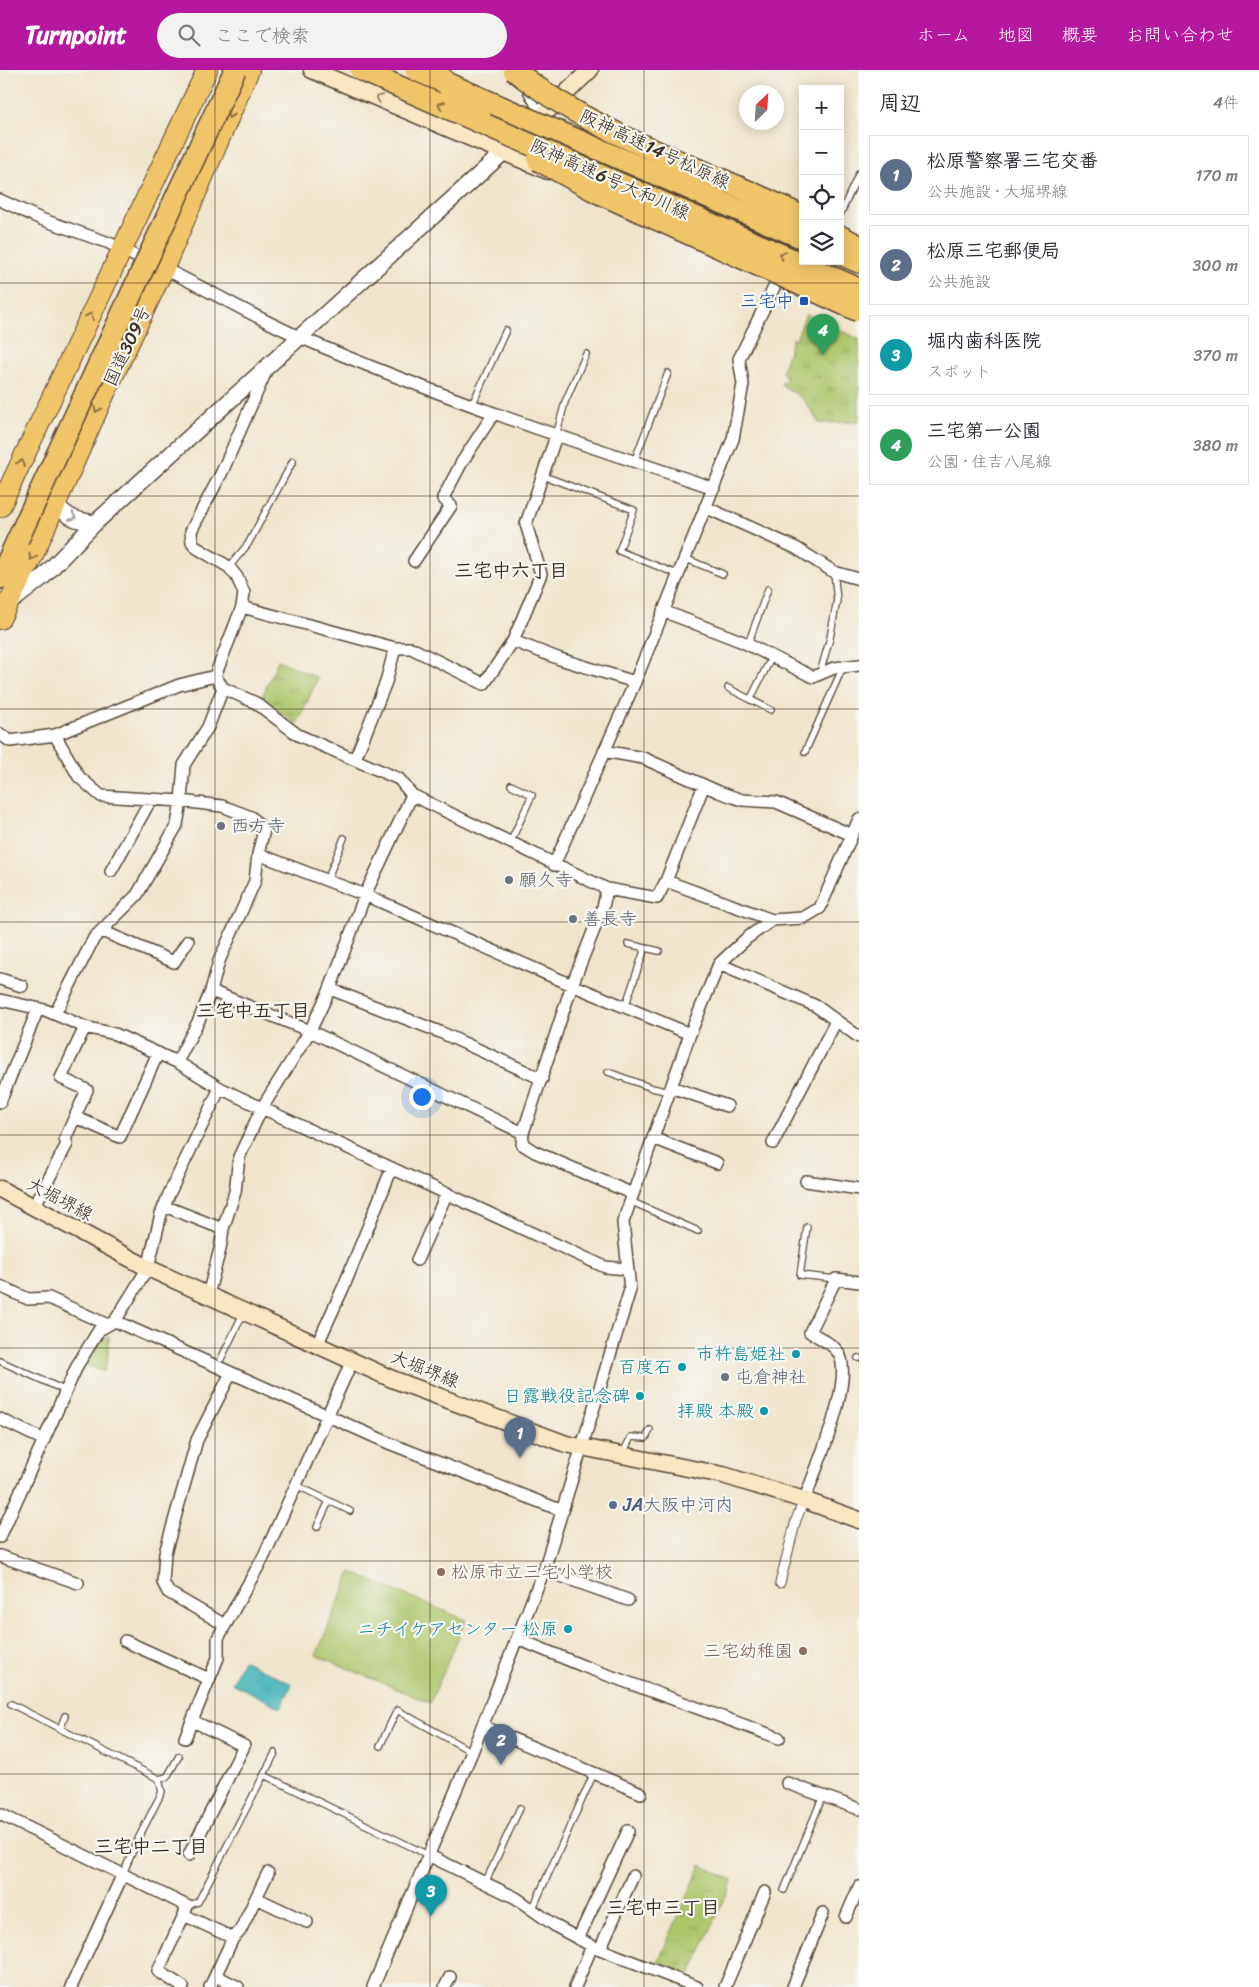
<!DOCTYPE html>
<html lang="ja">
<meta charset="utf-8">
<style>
body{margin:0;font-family:Sriracha,"Klee One",sans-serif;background:#f2f2f3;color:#2b2b33}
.controls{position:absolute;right:15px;top:15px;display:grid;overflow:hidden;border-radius:0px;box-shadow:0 2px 12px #0003}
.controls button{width:45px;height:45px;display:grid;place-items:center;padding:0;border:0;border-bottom:1px solid #e1e1e2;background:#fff;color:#2b2b33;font:25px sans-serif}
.compass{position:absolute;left:739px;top:15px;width:45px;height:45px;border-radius:50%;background:#fff;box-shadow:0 2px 12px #0003;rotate:25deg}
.you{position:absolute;left:421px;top:1026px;width:18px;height:18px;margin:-12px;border:4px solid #fff;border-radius:50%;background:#1a73e8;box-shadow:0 0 0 8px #1a73e833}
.badge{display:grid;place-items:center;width:32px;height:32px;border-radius:50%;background:#b5179e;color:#fff;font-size:16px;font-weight:700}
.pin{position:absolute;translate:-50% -41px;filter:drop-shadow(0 1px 2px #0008)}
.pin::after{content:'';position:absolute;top:26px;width:18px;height:15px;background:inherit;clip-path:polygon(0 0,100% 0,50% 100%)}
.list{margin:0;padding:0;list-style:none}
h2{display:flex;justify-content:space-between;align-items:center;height:65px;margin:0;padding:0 20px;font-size:21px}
h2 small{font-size:16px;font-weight:400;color:#7c7c81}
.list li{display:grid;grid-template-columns:32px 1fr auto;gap:15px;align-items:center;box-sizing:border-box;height:80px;margin:0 10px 10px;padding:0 10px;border:1px solid #e1e1e2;border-radius:0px}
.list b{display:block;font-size:19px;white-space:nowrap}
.list p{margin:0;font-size:16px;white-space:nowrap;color:#7c7c81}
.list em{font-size:16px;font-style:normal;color:#7c7c81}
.icon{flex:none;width:28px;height:28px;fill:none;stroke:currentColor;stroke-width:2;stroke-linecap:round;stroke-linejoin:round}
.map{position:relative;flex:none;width:859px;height:1917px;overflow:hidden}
header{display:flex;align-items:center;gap:30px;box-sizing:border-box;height:70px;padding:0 25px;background:#b5179e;color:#fff}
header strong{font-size:24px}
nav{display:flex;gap:28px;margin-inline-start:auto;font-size:18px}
.search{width:350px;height:45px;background:#f2f2f3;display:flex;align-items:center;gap:12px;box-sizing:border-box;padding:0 18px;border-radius:28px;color:#7c7c81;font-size:19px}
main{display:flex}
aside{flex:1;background:#fff}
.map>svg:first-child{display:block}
</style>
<header>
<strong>Turnpoint</strong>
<div class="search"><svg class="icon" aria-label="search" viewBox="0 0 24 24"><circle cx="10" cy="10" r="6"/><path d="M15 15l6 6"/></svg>ここで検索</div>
<nav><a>ホーム</a><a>地図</a><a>概要</a><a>お問い合わせ</a></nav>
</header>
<main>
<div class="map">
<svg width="859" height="1917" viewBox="0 0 859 1917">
<defs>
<pattern id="grass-tufts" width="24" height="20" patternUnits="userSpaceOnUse" patternTransform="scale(1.25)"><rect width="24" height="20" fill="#aec66b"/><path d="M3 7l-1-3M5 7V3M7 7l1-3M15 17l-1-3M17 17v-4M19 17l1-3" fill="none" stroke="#8fa157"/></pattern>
<pattern id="water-ripples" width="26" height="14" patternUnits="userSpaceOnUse" patternTransform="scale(1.25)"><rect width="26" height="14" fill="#42b3b9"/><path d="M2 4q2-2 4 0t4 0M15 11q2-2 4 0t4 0" fill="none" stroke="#389296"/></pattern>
</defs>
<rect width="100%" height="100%" fill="#f6f6f2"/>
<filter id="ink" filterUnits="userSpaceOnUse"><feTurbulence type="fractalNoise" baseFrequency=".02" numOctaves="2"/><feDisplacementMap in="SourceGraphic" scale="10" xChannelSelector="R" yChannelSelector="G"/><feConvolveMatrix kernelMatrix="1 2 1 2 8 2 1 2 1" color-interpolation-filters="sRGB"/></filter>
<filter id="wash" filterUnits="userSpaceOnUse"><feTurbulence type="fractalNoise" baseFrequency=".0096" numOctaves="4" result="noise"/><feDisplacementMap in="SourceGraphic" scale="20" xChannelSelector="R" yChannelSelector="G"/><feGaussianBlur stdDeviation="1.12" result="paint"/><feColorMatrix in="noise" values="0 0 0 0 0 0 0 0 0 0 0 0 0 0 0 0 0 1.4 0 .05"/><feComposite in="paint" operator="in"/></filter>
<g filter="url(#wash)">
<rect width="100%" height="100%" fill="#f0e4cc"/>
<path fill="url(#grass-tufts)" stroke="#747844" d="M806,244L859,269V352L819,353L803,329L781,314L787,308L782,302L793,268L796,269Z
M278,590L318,608L297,654L261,629Z
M109,1266L108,1287L104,1302L86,1295C91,1279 93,1273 109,1266Z
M701,1795L733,1810L690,1906L658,1892Z"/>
<path fill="#aec66b" stroke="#747844" d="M351,1502L466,1550L430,1633L316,1585Z"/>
<path fill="url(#water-ripples)" stroke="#3e6e6c" d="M243,1590L292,1614L281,1638L232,1613Z"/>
</g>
<g filter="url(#ink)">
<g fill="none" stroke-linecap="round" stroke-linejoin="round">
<g stroke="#564638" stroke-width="8">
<path id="service" d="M840,145L859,103
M472,335L506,260
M556,366L565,332L586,284
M634,392L668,303
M544,406L634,440L619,481L677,504
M684,488L723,504
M229,497L248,474L293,391
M748,574L768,519
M820,603L830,568L837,530L834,502
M728,618L771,640
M750,630L772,586
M805,682L843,597
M510,773L532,725L511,715
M327,810L344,768
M628,874L659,881
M625,937L645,878
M608,1002L652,1018L669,1022
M630,1131L698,1161
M807,1157L800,1205L836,1209
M858,1288H859
M221,1289L243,1244
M0,1291L66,1321
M623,1383L631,1367L646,1368L650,1360
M296,1415L350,1441
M317,1457L329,1431
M11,1634L159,1709L162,1722L138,1769L122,1806
M60,1659L65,1646
M380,1676L397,1640L472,1682
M264,1705L428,1785
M159,1709L167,1707L179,1686
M485,1813L520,1738
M784,1820L823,1726
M187,1836L198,1832L275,1683
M532,1840L594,1703"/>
</g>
<g stroke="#564638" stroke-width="11">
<path id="pedestrian" d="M780,1513L796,1450L804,1430"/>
</g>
<g stroke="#564638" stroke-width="14">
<path id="minor" d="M526,15L543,47
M0,130L41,149L109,173L163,200L173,203C216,224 258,249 302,268C436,326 575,372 714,418
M705,437L796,478L834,502L859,509
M414,491L451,436L443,428L462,392L494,343
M242,537L395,578H411L484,614L513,571L541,504L526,454L556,366
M663,541L743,572L813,607L834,598L859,595
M513,571L560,589L635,612
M215,606L223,618L256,633L298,665L399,709L412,725L607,819L657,828L666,811L772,850L803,848L820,838L859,749
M215,606L242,537L244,523L237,507L229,497L197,478L192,472L191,461L222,402L267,299
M0,664L10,671L55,665L179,615L215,606
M55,665L79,707L101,726L181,731L222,736L251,747L264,760L258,784L255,811L219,891L211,921L199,950L177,992
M604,681L643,688L719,722L742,730L776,732L852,765
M355,689L386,612L395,578
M258,784L365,825L572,915L690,964
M554,795L635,612L733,369L743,314L739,289L779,207
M111,801L151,729
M666,811L704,715
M607,819L603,837L572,915L523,1063L522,1074L535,1082L633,1124
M102,861L174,892L188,871
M719,894L816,936L859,967
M0,909L22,916
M330,919L440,962L542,1009
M211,921L310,961L523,1063
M0,930L45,940L85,957L115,964L177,992L220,1018L262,1038L605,1197L627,1199
M55,944L94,868L137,825L177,755L181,731L184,695L208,657L223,618
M671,1017L727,1036
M0,1032L38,939
M75,1047L120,1067L158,983
M653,1068L717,1093
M773,1073L836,951
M806,1111L859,1119
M164,1136L223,1159
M34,1137L67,1074L65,1069L87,1020L61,1008L85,957
M417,1190L447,1123
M0,1216L28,1229L49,1228L108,1255
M208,1225L220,1179L223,1159L235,1122L239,1087L262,1038L310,961L330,919L365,825L412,725
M115,1251L391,1374L563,1441
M317,1275L344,1216L392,1098
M0,1349L44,1370
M804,1430L809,1418C819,1390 855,1307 838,1282C833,1274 818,1267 810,1262L836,1209L859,1212
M0,1467L78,1294L99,1260L115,1251L148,1198L161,1144L169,1124L220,1018
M0,1486L78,1513
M544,1500L628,1530
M225,1555L168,1522L163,1512L165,1483L197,1370L231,1303
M518,1569L583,1596L779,1668
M125,1571L209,1609
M482,1656L641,1723
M185,1668L218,1588V1568L264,1486L352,1291
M787,1713L859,1739
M0,1744L187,1836L184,1845L233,1868
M189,1785L244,1676L193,1651
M428,1785L516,1828L557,1857L592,1876L697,1917
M256,1828L307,1852
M846,1847L859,1817
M578,1869L628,1761
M600,1879L633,1806
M216,1906L238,1917
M71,1917L122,1806
M183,1917L158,1901L184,1845
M210,1917L233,1868L240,1861L268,1803
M373,1917L472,1682L544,1500L630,1220L623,1152L690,964L719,894L747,868L772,850
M445,1917L450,1907
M575,1917L592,1876
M725,1917L765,1822
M793,1917L823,1843"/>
</g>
<g stroke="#564638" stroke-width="18">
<path id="tertiary" d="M55,434C69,448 75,450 95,453
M11,532L43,507L95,453L505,81"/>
</g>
<g stroke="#564638" stroke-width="19">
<path id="secondary" d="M312,0L548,101
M510,77L590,0
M0,1119L148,1198L392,1309L566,1374L723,1405L804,1430L859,1450"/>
</g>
<g stroke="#564638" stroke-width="22">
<path id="trunk" d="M0,437L207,0
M0,549L33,485L100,334L163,200L249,0"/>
</g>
<g stroke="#564638" stroke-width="24">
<path id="motorway" d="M840,166L859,176
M840,184L859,192
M0,508L18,469"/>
</g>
<use href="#service" stroke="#fff" stroke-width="5.5"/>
<use href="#pedestrian" stroke="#fff" stroke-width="9"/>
<use href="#minor" stroke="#fff" stroke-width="11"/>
<use href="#tertiary" stroke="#fff" stroke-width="15"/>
<use href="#secondary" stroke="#f9e7c3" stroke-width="16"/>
<use href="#trunk" stroke="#f0c469" stroke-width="20"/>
<use href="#motorway" stroke="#f0c469" stroke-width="21"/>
<g stroke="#564638" stroke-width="24" stroke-linecap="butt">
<path id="motorway-bridge" d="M361,0L859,219
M416,0L803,168
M436,0L448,16L480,46
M514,0C599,69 706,97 803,147
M538,90L597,122L859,241
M18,469L235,0"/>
</g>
<use href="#motorway-bridge" stroke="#f0c469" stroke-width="21"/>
</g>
<defs><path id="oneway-chevron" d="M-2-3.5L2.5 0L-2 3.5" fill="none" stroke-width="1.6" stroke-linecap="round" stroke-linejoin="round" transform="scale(1.25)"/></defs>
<use stroke="#9a8870" href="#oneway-chevron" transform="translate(379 28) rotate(-157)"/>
<g stroke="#8c6f40">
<use href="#oneway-chevron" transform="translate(441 35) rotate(-156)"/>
<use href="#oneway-chevron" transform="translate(230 45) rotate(113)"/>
<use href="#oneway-chevron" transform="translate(782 185) rotate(-156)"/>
<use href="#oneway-chevron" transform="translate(90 246) rotate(-65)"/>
<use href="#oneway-chevron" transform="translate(97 339) rotate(114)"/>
<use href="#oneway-chevron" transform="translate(21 393) rotate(-65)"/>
<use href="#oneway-chevron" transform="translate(32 487) rotate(116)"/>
</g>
<use stroke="#a79f9a" href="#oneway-chevron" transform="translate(73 447) rotate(25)"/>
</g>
<path fill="none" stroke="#3b2a1e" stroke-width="1" stroke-opacity="0.55" d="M215,0V1917M430,0V1917M644,0V1917M0,213H859M0,426H859M0,639H859M0,852H859M0,1065H859M0,1278H859M0,1491H859M0,1704H859"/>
<rect fill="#1a4fb4" stroke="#f6f6f2" stroke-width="2" x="799" y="226" width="10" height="10" rx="2.5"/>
<g fill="#6b7280" stroke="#f6f6f2" stroke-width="2">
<circle cx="221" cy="756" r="5"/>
<circle cx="509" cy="810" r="5"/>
<circle cx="573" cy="849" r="5"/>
<circle cx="725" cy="1307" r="5"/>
</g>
<g fill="#0f9aa8" stroke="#f6f6f2" stroke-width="2">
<circle cx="796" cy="1284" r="5"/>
<circle cx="682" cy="1297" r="5"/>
<circle cx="640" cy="1326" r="5"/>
<circle cx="764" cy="1341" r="5"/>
<circle cx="568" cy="1559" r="5"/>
</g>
<circle fill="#5c6f8a" stroke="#f6f6f2" stroke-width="2" cx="613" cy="1435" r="5"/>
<g fill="#8d6e63" stroke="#f6f6f2" stroke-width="2">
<circle cx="441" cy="1502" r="5"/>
<circle cx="803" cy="1581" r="5"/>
</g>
<g text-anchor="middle" stroke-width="4.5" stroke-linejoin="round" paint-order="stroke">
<g font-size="18" fill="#3b2a1e" stroke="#f6f6f2">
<text transform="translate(655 79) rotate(25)" y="6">阪神高速14号松原線</text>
<text transform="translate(610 109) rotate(24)" y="6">阪神高速6号大和川線</text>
<text transform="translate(127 276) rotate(-65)" y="6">国道309号</text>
<text transform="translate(60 1129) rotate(28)" y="6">大堀堺線</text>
<text transform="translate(425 1299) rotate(22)" y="6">大堀堺線</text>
</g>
<g font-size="18" fill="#164399" stroke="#f6f6f2" text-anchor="end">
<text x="794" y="237">三宅中</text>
</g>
<g font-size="18" fill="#5b616d" stroke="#f6f6f2" text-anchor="start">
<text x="231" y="762">西方寺</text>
<text x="519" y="816">願久寺</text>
<text x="583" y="855">善長寺</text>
<text x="735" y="1313">屯倉神社</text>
</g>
<g font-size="18" fill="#0d838f" stroke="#f6f6f2" text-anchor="end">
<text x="786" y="1290">市杵島姫社</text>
<text x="672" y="1303">百度石</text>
<text x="630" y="1332">日露戦役記念碑</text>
<text x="754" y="1347">拝殿 本殿</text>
<text x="558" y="1565">ニチイケアセンター 松原</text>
</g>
<g font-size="18" fill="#4e5e75" stroke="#f6f6f2" text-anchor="start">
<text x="623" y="1441">JA大阪中河内</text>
</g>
<g font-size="18" fill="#785e54" stroke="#f6f6f2" text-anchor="start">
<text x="451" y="1508">松原市立三宅小学校</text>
<text x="793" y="1587" text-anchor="end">三宅幼稚園</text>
</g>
<g font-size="19" font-weight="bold" fill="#3b2a1e" stroke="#f6f6f2">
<text x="511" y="507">三宅中六丁目</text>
<text x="253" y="947">三宅中五丁目</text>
<text x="151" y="1783">三宅中二丁目</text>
<text x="663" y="1844">三宅中三丁目</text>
</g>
</g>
</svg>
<div class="controls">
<button>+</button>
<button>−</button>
<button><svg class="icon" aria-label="locate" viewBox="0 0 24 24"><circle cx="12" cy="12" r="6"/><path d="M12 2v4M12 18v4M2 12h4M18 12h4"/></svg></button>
<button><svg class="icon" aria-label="layers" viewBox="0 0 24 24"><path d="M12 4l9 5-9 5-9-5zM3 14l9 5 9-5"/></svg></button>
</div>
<svg class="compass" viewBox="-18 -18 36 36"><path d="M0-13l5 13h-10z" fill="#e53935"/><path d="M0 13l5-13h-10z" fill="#7c7c81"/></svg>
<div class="you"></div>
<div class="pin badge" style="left:520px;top:1388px;background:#5c6f8a">1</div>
<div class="pin badge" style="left:501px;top:1695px;background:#5c6f8a">2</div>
<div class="pin badge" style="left:431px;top:1846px;background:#0f9aa8">3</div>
<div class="pin badge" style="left:823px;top:285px;background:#2e9e5b">4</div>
</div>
<aside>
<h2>周辺<small>4件</small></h2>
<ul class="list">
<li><span class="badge" style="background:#5c6f8a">1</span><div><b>松原警察署三宅交番</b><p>公共施設 · 大堀堺線</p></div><em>170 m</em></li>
<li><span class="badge" style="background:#5c6f8a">2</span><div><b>松原三宅郵便局</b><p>公共施設</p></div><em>300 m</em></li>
<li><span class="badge" style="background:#0f9aa8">3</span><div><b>堀内歯科医院</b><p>スポット</p></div><em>370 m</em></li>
<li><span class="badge" style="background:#2e9e5b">4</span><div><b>三宅第一公園</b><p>公園 · 住吉八尾線</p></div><em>380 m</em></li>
</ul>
</aside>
</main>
